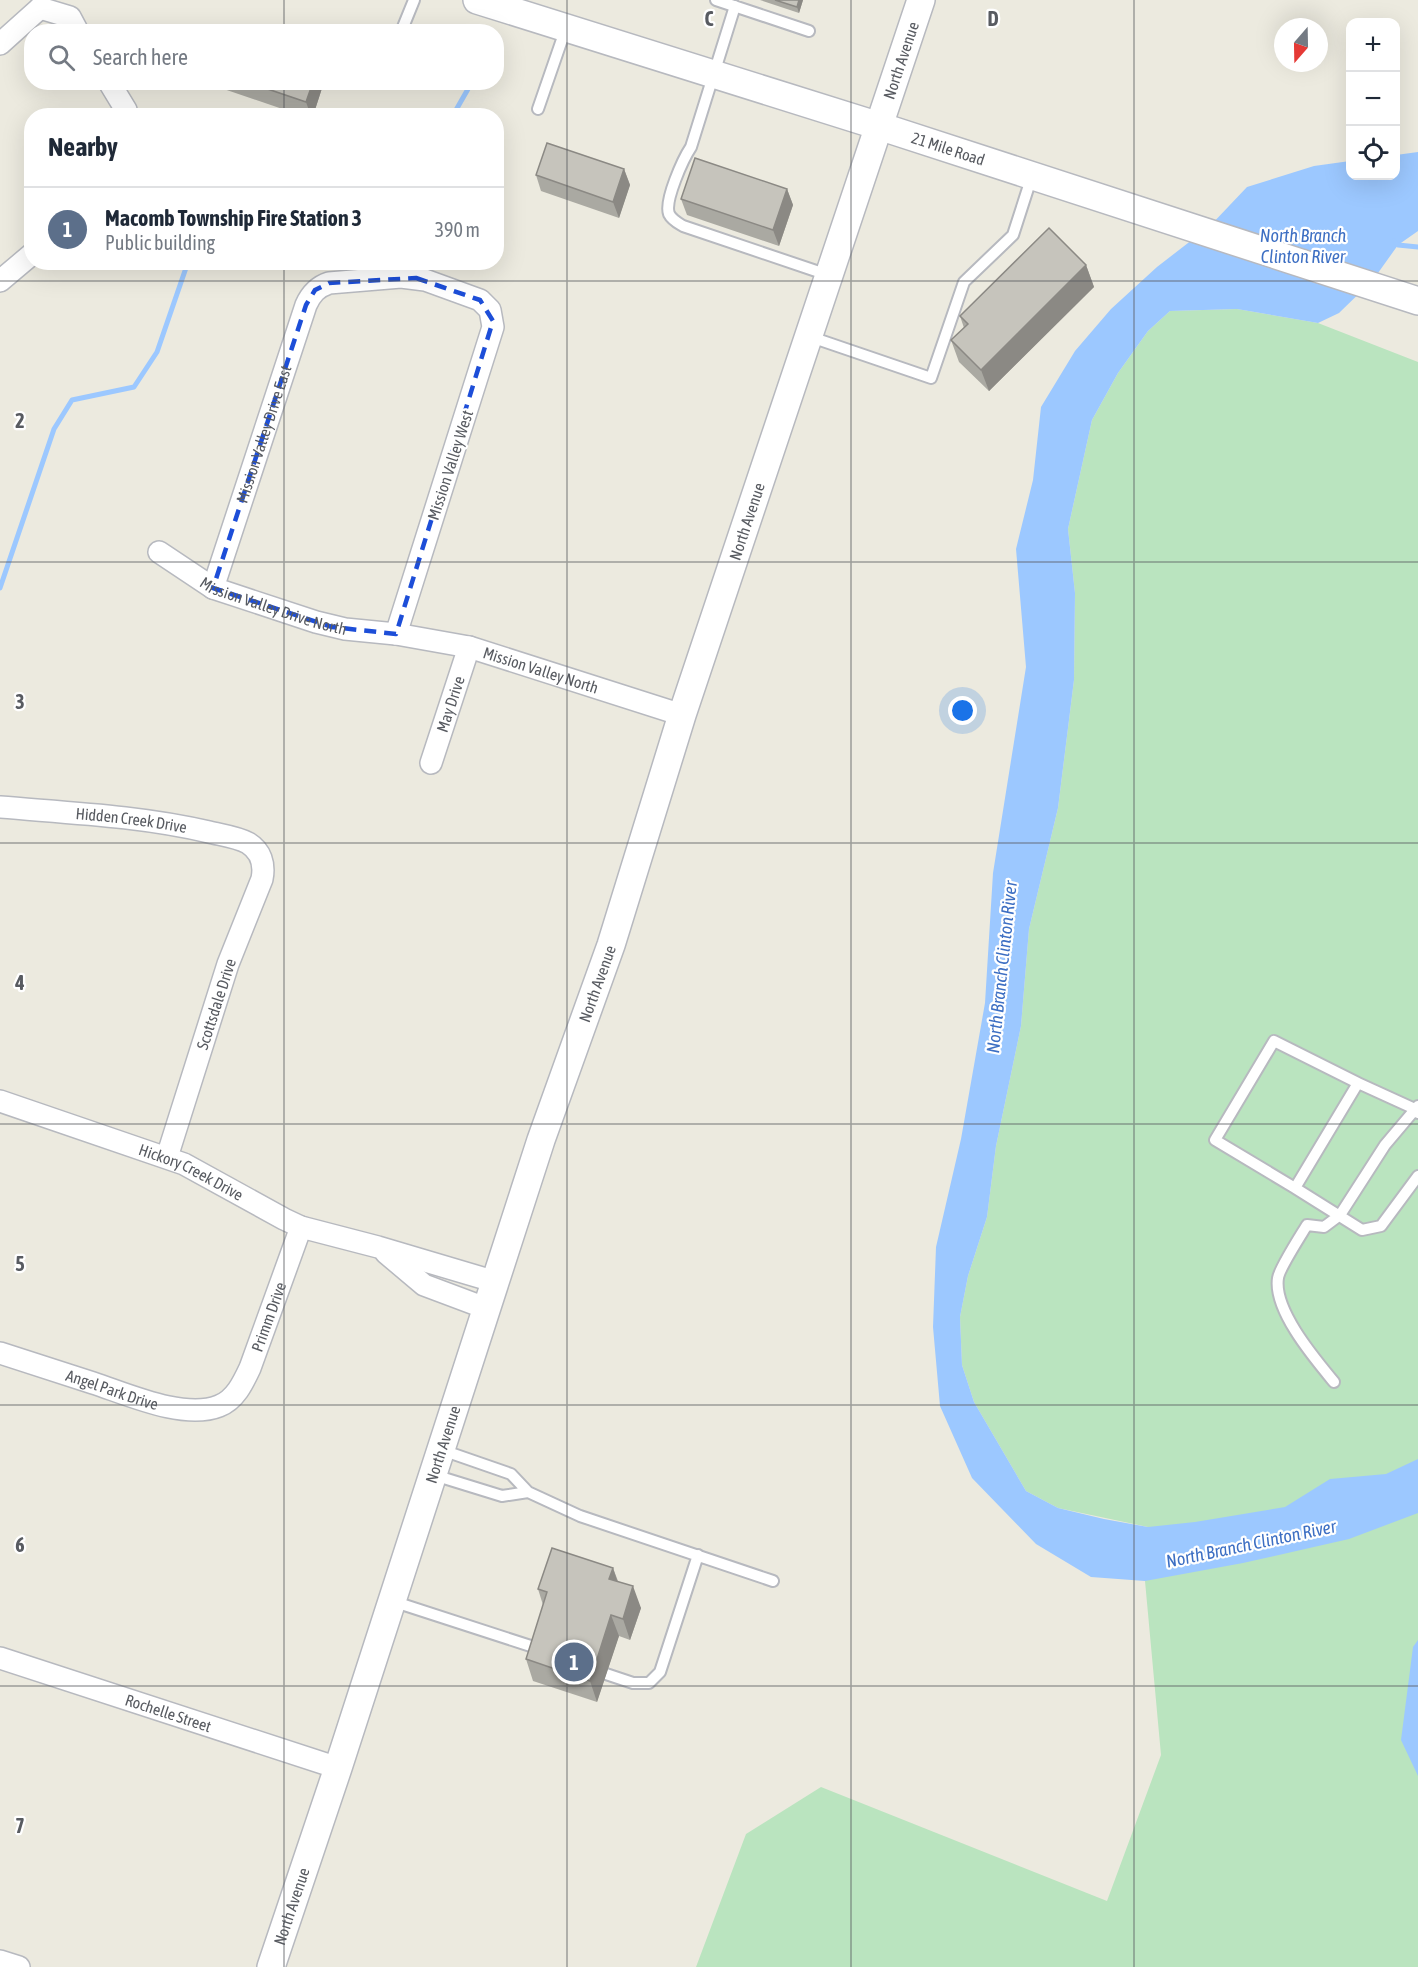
<!DOCTYPE html>
<meta charset="utf-8">
<style>
body{margin:0;font-family:"Asap Condensed",sans-serif;background:#f2f2f3;color:#1f2937}
.controls{position:absolute;right:18px;top:18px;display:grid;overflow:hidden;border-radius:12px;box-shadow:0 6px 24px #0002}
.controls button{width:54px;height:54px;display:grid;place-items:center;padding:0;border:0;border-bottom:2px solid #e0e1e3;background:#fff;color:#1f2937;font:30px sans-serif}
.compass{position:absolute;left:1274px;top:18px;width:54px;height:54px;border-radius:50%;background:#fff;box-shadow:0 6px 24px #0002;rotate:200deg}
.you{position:absolute;left:963px;top:711px;width:21px;height:21px;margin:-15px;border:4px solid #fff;border-radius:50%;background:#1a73e8;box-shadow:0 0 0 9px #1a73e833}
.badge{display:grid;place-items:center;width:39px;height:39px;border-radius:50%;background:#b45309;color:#fff;font-size:20px;font-weight:700}
.pin{position:absolute;translate:-50% -50%;border:3px solid #fff;box-shadow:0 2px 6px #0006}
.list{margin:0;padding:0;list-style:none}
h2{display:flex;justify-content:space-between;align-items:center;height:78px;margin:0;padding:0 24px;font-size:26px}
h2 small{font-size:20px;font-weight:400;color:#747a83}
.list li{display:grid;grid-template-columns:39px 1fr auto;gap:18px;align-items:center;box-sizing:border-box;height:84px;padding:0 24px;border-top:2px solid #e0e1e3}
.list b{display:block;font-size:22px;white-space:nowrap}
.list p{margin:0;font-size:20px;white-space:nowrap;color:#747a83}
.list em{font-size:20px;font-style:normal;color:#747a83}
.icon{flex:none;width:33px;height:33px;fill:none;stroke:currentColor;stroke-width:2;stroke-linecap:round;stroke-linejoin:round}
.map{position:relative;flex:none;width:1418px;height:1967px;overflow:hidden}
.search{position:absolute;background:#fff;box-shadow:0 6px 24px #0002;left:24px;top:24px;width:480px;height:66px;display:flex;align-items:center;gap:15px;box-sizing:border-box;padding:0 21px;border-radius:24px;color:#747a83;font-size:22px}
.panel{position:absolute;background:#fff;box-shadow:0 6px 24px #0002;left:24px;top:108px;width:480px;height:162px;border-radius:24px}
.map>svg:first-child{display:block}
</style>
<div class="map">
<svg width="1418" height="1967" viewBox="0 0 1418 1967">
<rect width="100%" height="100%" fill="#eceadf"/>
<path fill="#bae4bf" d="M1237,309L1318,323L1418,362V1967H696L746,1834L821,1787L1107,1901L1161,1755L1145,1581L1148,1527L1058,1508L1026,1491L974,1402L962,1365L960,1317L968,1276L987,1217L996,1146L1021,1026L1029,929L1058,808L1074,680L1075,593L1068,529L1092,420L1118,373L1148,331L1170,311Z"/>
<path fill="#9cc8ff" d="M1418,152V231L1398,245L1373,280L1339,313L1318,323L1237,309L1170,311L1148,331L1118,373L1092,420L1068,529L1075,593L1074,680L1058,808L1029,929L1021,1026L996,1146L987,1217L968,1276L960,1317L962,1365L974,1402L1026,1491L1058,1508L1104,1519L1148,1527L1195,1522L1285,1507L1330,1479L1386,1474L1418,1459V1513L1349,1539L1243,1563L1145,1581L1091,1577L1036,1544L972,1478L940,1406L933,1327L936,1247L961,1139L985,1003L993,873L1026,667L1016,549L1033,480L1041,407L1075,351L1111,309L1157,267L1210,226L1247,187L1314,166L1350,161V176H1396V155Z
M1418,1640V1776L1401,1740L1413,1647Z"/>
<g fill="none" stroke-linecap="round" stroke-linejoin="round">
<path stroke="#9cc8ff" stroke-width="5" d="M449,116L456,110L472,82
M1394,241L1398,245L1418,247
M0,588L54,429L72,400L134,387L157,352L188,262"/>
<g stroke="#b7b9bf" stroke-width="14">
<path id="service" d="M716,0L809,31
M735,6L691,147C683,159 664,201 669,214C672,220 678,223 683,226L828,275
M401,32L414,0
M538,109L566,28
M808,336L931,378L964,282L1013,235L1032,176
M1418,1113L1415,1109L1358,1083L1295,1188L1362,1230L1381,1226L1418,1176
M1295,1188L1215,1140L1274,1041L1358,1083
M1334,1382C1315,1359 1273,1310 1278,1278C1279,1269 1301,1235 1307,1225L1324,1227L1340,1215L1385,1145L1418,1106
M442,1450L511,1474L528,1492L580,1516L773,1581
M434,1475L502,1496L528,1492
M392,1601L543,1650
M606,1674L633,1683H649L660,1672L698,1555"/>
</g>
<g stroke="#b7b9bf" stroke-width="24">
<g id="minor">
<path d="M40,8L70,17L78,32"/>
<path d="M0,44L40,8"/>
<path d="M109,82L126,110L127,116"/>
<path d="M0,281L32,254"/>
<path id="s1" d="M159,552L213,588L316,622L345,629L396,634L469,647L682,715"/>
<path id="s2" d="M213,588L306,305C311,294 317,287 329,283L401,277L425,280L480,300L490,310L493,327L396,634"/>
<path id="s3" d="M431,763L469,647"/>
<path id="s4" d="M0,807C70,813 141,816 209,832C221,835 237,837 248,843C261,851 265,864 262,879L228,964L167,1157"/>
<path id="s5" d="M0,1101L184,1164L284,1219L301,1227L378,1247L496,1282"/>
<path d="M386,1253L424,1285L488,1309"/>
<path id="s6" d="M0,1353C31,1363 62,1373 93,1383C127,1394 184,1420 219,1406C235,1400 243,1383 250,1368L301,1227"/>
<path id="s7" d="M0,1658L338,1768"/>
<path d="M0,1961L19,1967"/>
</g>
</g>
<g stroke="#b7b9bf" stroke-width="30">
<g id="tertiary">
<path id="s8" d="M477,0L879,126L1418,301"/>
<path id="s9" d="M271,1967L338,1768L541,1140L611,945L682,715L921,0"/>
</g>
</g>
<use href="#service" stroke="#fff" stroke-width="10"/>
<use href="#minor" stroke="#fff" stroke-width="21"/>
<use href="#tertiary" stroke="#fff" stroke-width="27"/>
</g>
<path fill="#aaa9a2" d="M760,0H803L799,13Z
M211,82H324L313,116H303L212,85Z
M624,169L630,185L619,218L541,191L536,175Z
M787,189L793,205L779,246L687,215L681,199Z
M1086,265L1094,287L989,391L959,362L951,340L964,328L960,316Z
M613,1568L618,1581L641,1608L630,1640L619,1636L597,1702L533,1681L526,1659L543,1605L538,1589Z"/>
<path fill="#8b8984" d="M799,0H803L799,13L797,7Z
M313,82H324L313,116H311L306,102Z
M624,169L630,185L619,218L613,202Z
M787,189L793,205L779,246L773,230Z
M1086,265L1094,287L989,391L981,370Z
M613,1568L620,1589L609,1579Z
M633,1586L641,1608L630,1640L623,1619Z
M611,1615L619,1636L597,1702L590,1681Z"/>
<path fill="#c6c4bc" stroke="#8b8984" stroke-width="1.5" d="M775,0H799L797,7Z
M247,82H313L306,102Z
M547,143L624,169L613,202L536,175Z
M695,158L787,189L773,230L681,199Z
M1049,228L1086,265L981,370L951,340L968,324L960,316Z
M552,1548L613,1568L609,1579L633,1586L623,1619L611,1615L590,1681L526,1659L547,1592L538,1589Z"/>
<path fill="none" stroke="#1d4ed8" stroke-width="4.5" stroke-dasharray="12 8" stroke-linejoin="round" d="M416,278L480,300L493,321L396,634L332,627L213,588L306,305L315,290L329,283Z"/>
<path fill="none" stroke="#585b61" stroke-width="1.5" stroke-opacity="0.55" d="M284,0V32M567,0V1967M851,0V1967M1134,0V1967M284,82V116M284,262V1967M0,281H1418M0,562H1418M0,843H1418M0,1124H1418M0,1405H1418M0,1686H1418"/>
<g text-anchor="middle" stroke-width="4.5" stroke-linejoin="round" paint-order="stroke">
<g font-size="16" fill="#585b61" stroke="#fff">
<text dy="6" stroke="none"><textPath href="#s9" startOffset="2008">North Avenue</textPath></text>
<text dy="6" stroke="none"><textPath href="#s8" startOffset="494">21 Mile Road</textPath></text>
<text dy="6" stroke="none"><textPath href="#s2" startOffset="162">Mission Valley Drive East</textPath></text>
<text transform="translate(450 465) rotate(-72)" y="6">Mission Valley West</text>
<text dy="6" stroke="none"><textPath href="#s9" startOffset="1522">North Avenue</textPath></text>
<text dy="6" stroke="none"><textPath href="#s1" startOffset="128">Mission Valley Drive North</textPath></text>
<text dy="6" stroke="none"><textPath href="#s1" startOffset="404">Mission Valley North</textPath></text>
<text dy="6" stroke="none"><textPath href="#s3" startOffset="62">May Drive</textPath></text>
<text dy="6" stroke="none"><textPath href="#s4" startOffset="132">Hidden Creek Drive</textPath></text>
<text dy="6" stroke="none"><textPath href="#s9" startOffset="1036">North Avenue</textPath></text>
<text transform="translate(216 1004) rotate(-72)" y="6">Scottsdale Drive</text>
<text dy="6" stroke="none"><textPath href="#s5" startOffset="204">Hickory Creek Drive</textPath></text>
<text dy="6" stroke="none"><textPath href="#s6" startOffset="333">Primm Drive</textPath></text>
<text dy="6" stroke="none"><textPath href="#s6" startOffset="118">Angel Park Drive</textPath></text>
<text dy="6" stroke="none"><textPath href="#s9" startOffset="550">North Avenue</textPath></text>
<text dy="6" stroke="none"><textPath href="#s7" startOffset="177">Rochelle Street</textPath></text>
<text dy="6" stroke="none"><textPath href="#s9" startOffset="64">North Avenue</textPath></text>
</g>
<g font-size="18" font-style="italic" fill="#3d6fc3" stroke="#fff">
<text x="1303" y="242">North Branch<tspan x="1303" dy="21">Clinton River</tspan></text>
<text transform="translate(1002 967) rotate(-84)" y="6">North Branch Clinton River</text>
<text transform="translate(1251 1544) rotate(-12)" y="6">North Branch Clinton River</text>
</g>
</g>
<g font-size="20" text-anchor="middle" font-weight="bold" fill="#585b61" stroke="#fff" stroke-width="4.5" stroke-linejoin="round" paint-order="stroke">
<text x="709" y="26">C</text>
<text x="993" y="26">D</text>
<text x="20" y="428">2</text>
<text x="20" y="709">3</text>
<text x="20" y="990">4</text>
<text x="20" y="1271">5</text>
<text x="20" y="1552">6</text>
<text x="20" y="1833">7</text>
</g>
</svg>
<div class="controls">
<button>+</button>
<button>−</button>
<button><svg class="icon" aria-label="locate" viewBox="0 0 24 24"><circle cx="12" cy="12" r="6"/><path d="M12 2v4M12 18v4M2 12h4M18 12h4"/></svg></button>
</div>
<svg class="compass" viewBox="-18 -18 36 36"><path d="M0-13l5 13h-10z" fill="#e53935"/><path d="M0 13l5-13h-10z" fill="#747a83"/></svg>
<div class="you"></div>
<div class="pin badge" style="left:574px;top:1662px;background:#5c6f8a">1</div>
<div class="search"><svg class="icon" aria-label="search" viewBox="0 0 24 24"><circle cx="10" cy="10" r="6"/><path d="M15 15l6 6"/></svg>Search here</div>
<section class="panel">
<h2>Nearby<small></small></h2>
<ul class="list">
<li><span class="badge" style="background:#5c6f8a">1</span><div><b>Macomb Township Fire Station 3</b><p>Public building</p></div><em>390 m</em></li>
</ul>
</section>
</div>
